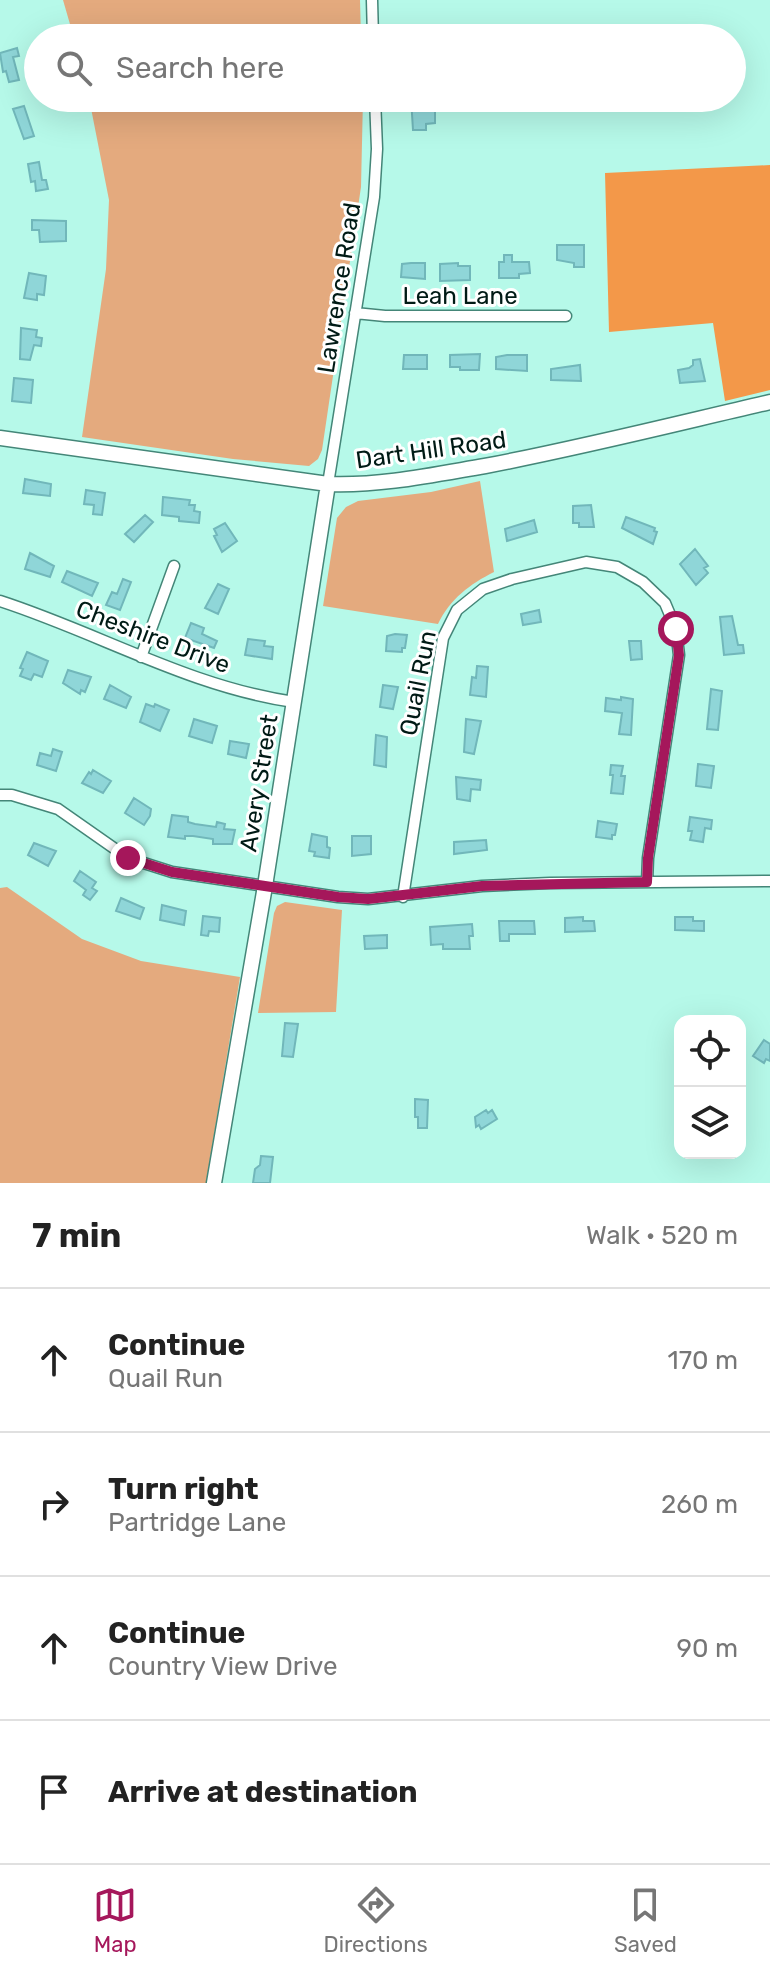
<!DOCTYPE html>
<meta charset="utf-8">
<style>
body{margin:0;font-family:Rubik,sans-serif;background:#f2f2f2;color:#222}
.controls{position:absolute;right:24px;bottom:24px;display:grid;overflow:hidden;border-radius:16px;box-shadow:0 8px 32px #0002}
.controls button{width:72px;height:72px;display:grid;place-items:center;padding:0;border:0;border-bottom:2px solid #e0e0e0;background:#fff;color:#222;font:40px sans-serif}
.stop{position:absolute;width:24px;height:24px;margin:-18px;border:6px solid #a5175b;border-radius:50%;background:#fff}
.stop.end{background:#a5175b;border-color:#fff;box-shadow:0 2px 8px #0008}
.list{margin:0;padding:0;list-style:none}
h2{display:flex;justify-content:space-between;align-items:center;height:104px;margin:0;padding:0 32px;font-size:34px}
h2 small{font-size:26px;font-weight:400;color:#767676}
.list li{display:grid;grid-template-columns:52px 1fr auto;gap:24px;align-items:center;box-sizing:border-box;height:144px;padding:0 32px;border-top:2px solid #e0e0e0}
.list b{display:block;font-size:30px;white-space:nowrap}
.list p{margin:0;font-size:26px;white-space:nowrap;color:#767676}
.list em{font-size:26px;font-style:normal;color:#767676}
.icon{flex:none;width:44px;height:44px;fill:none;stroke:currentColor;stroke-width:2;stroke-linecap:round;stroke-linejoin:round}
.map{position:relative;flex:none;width:770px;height:1183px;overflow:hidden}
.search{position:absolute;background:#fff;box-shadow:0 8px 32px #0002;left:24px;right:24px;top:24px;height:88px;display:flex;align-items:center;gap:20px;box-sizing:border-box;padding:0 28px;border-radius:44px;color:#767676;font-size:30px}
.sheet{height:680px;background:#fff}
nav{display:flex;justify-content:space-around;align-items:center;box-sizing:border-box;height:112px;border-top:2px solid #e0e0e0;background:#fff;font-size:22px;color:#767676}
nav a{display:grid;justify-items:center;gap:4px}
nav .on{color:#a5175b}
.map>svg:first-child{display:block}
</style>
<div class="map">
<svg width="770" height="1183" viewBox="0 0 770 1183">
<rect width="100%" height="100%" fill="#b6f9e9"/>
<path fill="#e4aa7e" d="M63,0H360L361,38H74Z
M89,98H363L361,187L322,450L318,459L309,466L233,459L82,437L106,269L109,200Z
M480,481L494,572C470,584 450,599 438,624L323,606L337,518L346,507L358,501L431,492Z
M7,887L82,939L141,961L240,977L206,1183H0V888Z
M285,902L342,910L336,1012L258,1013L274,913L277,906Z"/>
<path fill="#f39849" d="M770,165V390L725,401L713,323L609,332L605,173Z"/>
<path fill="#8fd6d8" stroke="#71b7ba" stroke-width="2" d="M17,48L19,56L13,57L19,80L9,82L6,71L3,72L0,53Z
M411,98H425L426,111H435V123L426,124V130H413Z
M24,106L34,136L24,139L13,109Z
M39,162L42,180H46L48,189L36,191L35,181L31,182L28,164Z
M32,220L66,221V241L40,242L39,230H32Z
M557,245H584V267H574V263L557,260Z
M504,255H512V262H529L530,273L519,274V278H499V262H504Z
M411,263H425V279L401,277L402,264Z
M458,263V266H470V280L440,281V264Z
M29,273L46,276L44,295L37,294V300L24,298Z
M21,328L37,330L36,337L42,338L41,346L34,345L30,360L20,359Z
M480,354L479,370H460V367H450V355Z
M404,355H427V369H403Z
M507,355H527V371L496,369V357Z
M700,359L705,381L680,383L678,370L689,368L693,365V360Z
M580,365L581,381L551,380V369Z
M14,378L33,380L31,403L12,401Z
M25,479L51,484L50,496L23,493Z
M86,490L105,493L102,515L93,514L94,505L84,504Z
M163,497L190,500L189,505H195L194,511L200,512L199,523L179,521V517L162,515Z
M591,505L594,527H579V523H573V506Z
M145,515L153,522L134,542L125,534Z
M626,517L655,528L654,531L657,532L653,544L622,528Z
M534,520L537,532L507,541L505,529Z
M225,523L237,541L222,552L214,536L217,535L214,529Z
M695,549L708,566L704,568L708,573L696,585L680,564Z
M30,553L54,566L50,577L25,569Z
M67,571L98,583L92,596L62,582Z
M123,579L131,582L120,610L106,605L112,592L117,594Z
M218,584L229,589L218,614L205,608Z
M539,610L541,622L523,625L521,614Z
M732,616L738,645H743L744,653L724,655L720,617Z
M191,623L204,628L202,634L217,641L214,648L185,638Z
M395,634L407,635L405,648H402V652L386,651L387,636Z
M248,639L265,641L264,646L273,647L272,659L245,655Z
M629,641H641L642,659L631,660Z
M27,652L48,661L42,677L34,674L31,680L20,676L23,669L20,668Z
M477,666L488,667L486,697L470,695L472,677L476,678Z
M68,670L91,677L85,692L81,690L80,694L63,683Z
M110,685L131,697L126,708L104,699Z
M383,685L398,687L393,709L380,707Z
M711,689L722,691L718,730L707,729Z
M621,697L633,699L631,735L619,734L622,713L605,711L606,698L621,700Z
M146,704L154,707L155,704L169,710L160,731L140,722Z
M194,719L217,726L212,743L189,736Z
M466,719L481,721L474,754L464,752Z
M376,735L387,737L386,767L374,765Z
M230,741L249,744L246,758L228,754Z
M53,749L62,752L56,771L37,765L40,753L51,756Z
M698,764L714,766L711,788L696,786Z
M611,765L623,766L621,776H625L623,794L611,793L613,775H610Z
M93,770L111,781L103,793L82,783L89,772L91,774Z
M456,777L481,780L480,790L471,789L470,801L457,799Z
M134,798L151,809L150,816L144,825L125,813Z
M172,815L188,817V822L195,824L216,827L217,822L225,824L224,829L235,830L232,844H213V839L193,836H185V839L168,837Z
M690,817L712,820L711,829L705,828L703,842L690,840L692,831H688Z
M598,821L617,824L615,835H612V839L596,837Z
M312,834L327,837V847L330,848L329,858L314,856L315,852L309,851Z
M352,836H371V854L352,856Z
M486,840L487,850L454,854V842Z
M34,843L56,851L48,866L28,855Z
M80,871L96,882L92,888L97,891L90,900L83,895L86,890L74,881Z
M121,898L144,908L140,919L116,911Z
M162,905L186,911L184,925L160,920Z
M203,916L220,918L219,932L209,931L208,936L201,935Z
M583,917V921H594L595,931L565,932V918Z
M675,917H693V921H704V931L675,930Z
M499,921H534L535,934H509V941H500Z
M472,924L473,936H469L470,949H443V944L431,945L430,927Z
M387,935V948L365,949L364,936Z
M285,1023L298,1024L293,1057L282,1056Z
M764,1040L770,1044V1061L766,1059L764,1063L753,1056Z
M415,1099L428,1100L427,1128H418V1117H415Z
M486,1110L488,1113L492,1110L497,1119L481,1129L479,1125L476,1127L475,1117Z
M261,1156L273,1157L270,1183H253L255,1169L260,1165Z"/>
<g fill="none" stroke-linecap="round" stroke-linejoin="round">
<g stroke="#448678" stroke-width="13">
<path id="street" d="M372,0L373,38
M355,313L385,316H566
M328,484L374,197L377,149L375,98
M0,601C99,633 190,687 294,702
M141,657L174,566
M0,795H12L58,809L128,858L172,872L338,897L368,899L482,886L550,883L770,881
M403,897L443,638L457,610L483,589L512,579L586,562L617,567L643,582L665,603L676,629L679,655L648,858L647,882"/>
</g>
<g stroke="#448678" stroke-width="17">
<path id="secondary" d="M0,438L328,484C381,486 432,475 485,466C580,448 675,424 770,402
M214,1183L265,886L328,484"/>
</g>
<use href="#street" stroke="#fff" stroke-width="10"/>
<use href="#secondary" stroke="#fff" stroke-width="14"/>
</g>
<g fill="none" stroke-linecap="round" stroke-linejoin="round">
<path stroke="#a5175b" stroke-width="10" d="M128,858L172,872L338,897L368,899L482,886L647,882L648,858L679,655L676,629"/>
</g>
<g text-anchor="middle" stroke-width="6" stroke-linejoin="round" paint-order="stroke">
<g font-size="24" fill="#001a15" stroke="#fff">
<text transform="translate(339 288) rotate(-81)" y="8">Lawrence Road</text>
<text x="460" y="304">Leah Lane</text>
<text transform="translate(431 450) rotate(-8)" y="8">Dart Hill Road</text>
<text transform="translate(153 637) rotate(21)" y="8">Cheshire Drive</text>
<text transform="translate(418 683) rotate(-79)" y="8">Quail Run</text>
<text transform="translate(259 783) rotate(-81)" y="8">Avery Street</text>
</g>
</g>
</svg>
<div class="controls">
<button><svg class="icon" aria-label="locate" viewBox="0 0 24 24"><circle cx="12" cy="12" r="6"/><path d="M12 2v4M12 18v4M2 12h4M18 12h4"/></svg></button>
<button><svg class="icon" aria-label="layers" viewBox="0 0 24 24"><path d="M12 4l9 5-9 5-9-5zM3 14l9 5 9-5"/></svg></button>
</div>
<div class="stop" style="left:676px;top:629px"></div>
<div class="stop end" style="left:128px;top:858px"></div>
<div class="search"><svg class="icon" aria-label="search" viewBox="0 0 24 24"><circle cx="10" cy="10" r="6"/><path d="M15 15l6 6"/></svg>Search here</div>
</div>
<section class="sheet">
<h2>7 min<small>Walk · 520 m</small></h2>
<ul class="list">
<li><svg class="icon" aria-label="ahead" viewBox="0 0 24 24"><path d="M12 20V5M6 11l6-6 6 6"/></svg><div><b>Continue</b><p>Quail Run</p></div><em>170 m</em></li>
<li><svg class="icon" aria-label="right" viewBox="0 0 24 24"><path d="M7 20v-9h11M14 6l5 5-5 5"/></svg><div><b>Turn right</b><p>Partridge Lane</p></div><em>260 m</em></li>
<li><svg class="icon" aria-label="ahead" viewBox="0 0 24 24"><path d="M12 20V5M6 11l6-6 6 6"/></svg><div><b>Continue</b><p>Country View Drive</p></div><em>90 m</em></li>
<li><svg class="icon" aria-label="arrive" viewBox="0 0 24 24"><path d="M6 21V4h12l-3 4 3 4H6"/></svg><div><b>Arrive at destination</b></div></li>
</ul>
</section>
<nav>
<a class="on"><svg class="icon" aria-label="map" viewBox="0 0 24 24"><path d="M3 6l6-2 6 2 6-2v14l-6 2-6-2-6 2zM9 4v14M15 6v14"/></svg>Map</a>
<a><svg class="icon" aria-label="directions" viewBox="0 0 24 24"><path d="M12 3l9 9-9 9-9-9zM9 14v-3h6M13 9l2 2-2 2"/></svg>Directions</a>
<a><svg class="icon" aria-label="saved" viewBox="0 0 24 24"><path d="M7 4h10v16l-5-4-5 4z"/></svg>Saved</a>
</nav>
